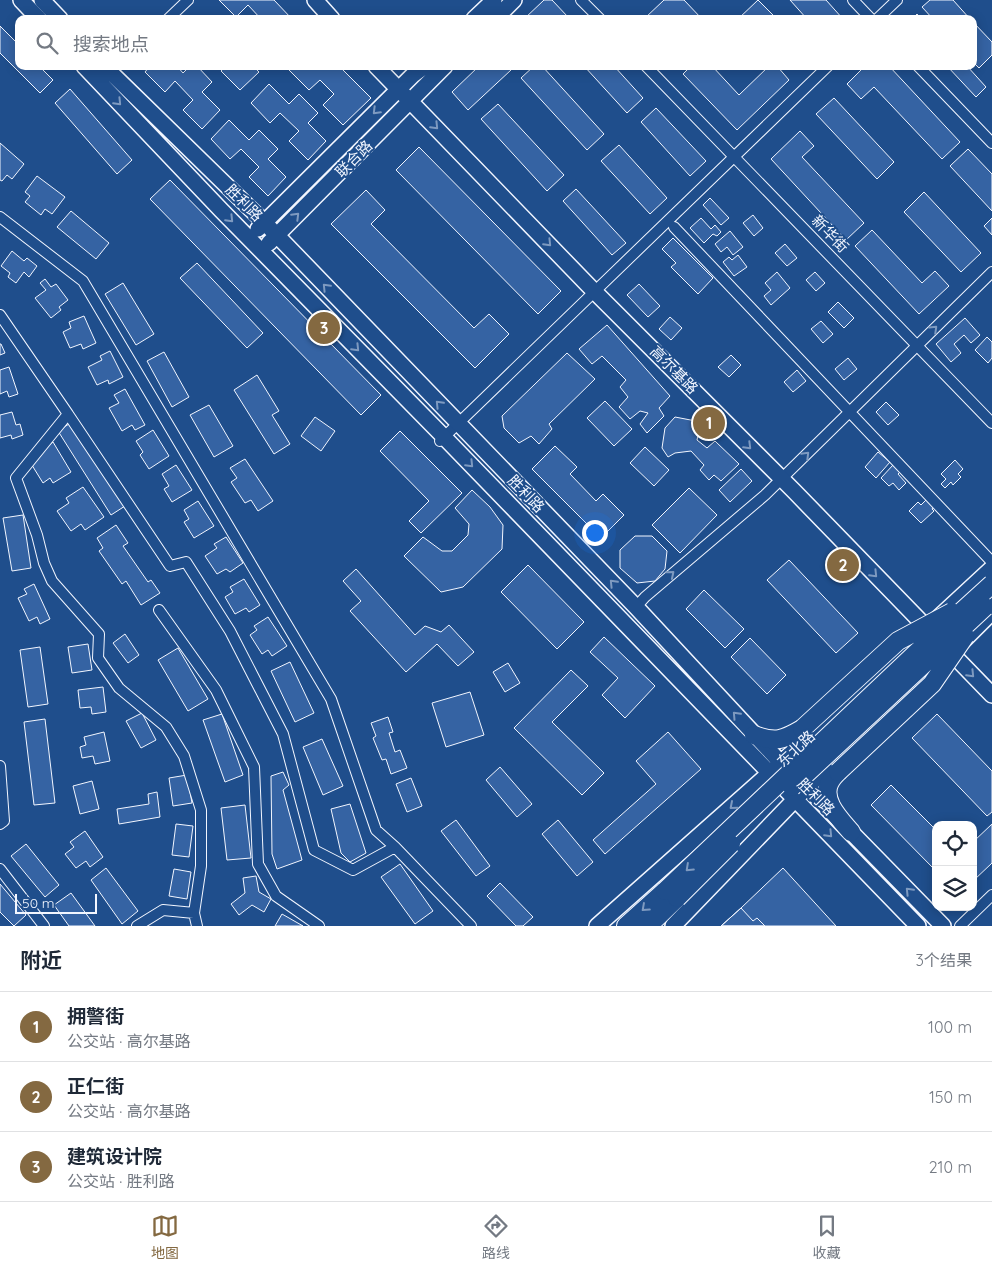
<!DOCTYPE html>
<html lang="zh">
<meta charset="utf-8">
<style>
body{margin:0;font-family:Quicksand,"Noto Sans SC",sans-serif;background:#f2f2f3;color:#1f2937}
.controls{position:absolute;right:15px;bottom:15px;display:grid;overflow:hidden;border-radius:10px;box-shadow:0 2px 12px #0003}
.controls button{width:45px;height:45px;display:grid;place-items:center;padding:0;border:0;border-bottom:1px solid #e0e1e3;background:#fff;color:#1f2937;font:25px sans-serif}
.scale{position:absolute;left:15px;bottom:12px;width:82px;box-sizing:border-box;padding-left:5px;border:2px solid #f2f6ff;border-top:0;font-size:14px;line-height:18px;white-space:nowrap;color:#f2f6ff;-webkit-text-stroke:4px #1f4e8c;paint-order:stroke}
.you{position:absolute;left:594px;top:532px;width:18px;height:18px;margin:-12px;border:4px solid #fff;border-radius:50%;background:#1a73e8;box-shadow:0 0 0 8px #1a73e833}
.badge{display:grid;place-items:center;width:32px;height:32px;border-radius:50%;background:#846941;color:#fff;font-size:16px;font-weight:700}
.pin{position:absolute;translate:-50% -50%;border:2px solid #fff;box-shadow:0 1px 5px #0006}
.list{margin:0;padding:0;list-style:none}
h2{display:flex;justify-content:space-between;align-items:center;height:65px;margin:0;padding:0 20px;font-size:21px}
h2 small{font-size:16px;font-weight:400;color:#747a83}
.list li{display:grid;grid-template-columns:32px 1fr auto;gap:15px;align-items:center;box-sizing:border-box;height:70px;padding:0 20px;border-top:1px solid #e0e1e3}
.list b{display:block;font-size:19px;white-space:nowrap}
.list p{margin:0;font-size:16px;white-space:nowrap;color:#747a83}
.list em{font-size:16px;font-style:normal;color:#747a83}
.icon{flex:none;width:28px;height:28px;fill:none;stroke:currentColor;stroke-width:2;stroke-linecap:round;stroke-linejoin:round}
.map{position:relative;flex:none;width:992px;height:926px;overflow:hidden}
.search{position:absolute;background:#fff;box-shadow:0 2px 12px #0003;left:15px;right:15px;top:15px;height:55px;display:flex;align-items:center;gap:12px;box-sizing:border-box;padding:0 18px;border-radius:10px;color:#747a83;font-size:19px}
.sheet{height:275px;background:#fff}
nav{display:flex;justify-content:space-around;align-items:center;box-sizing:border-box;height:70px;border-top:1px solid #e0e1e3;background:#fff;font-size:14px;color:#747a83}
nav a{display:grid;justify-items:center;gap:2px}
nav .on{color:#846941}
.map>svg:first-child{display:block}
</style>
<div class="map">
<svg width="992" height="926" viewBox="0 0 992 926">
<rect width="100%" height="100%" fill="#1f4e8c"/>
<path fill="#3563a3" stroke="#f2f6ff" d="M219,0H274L292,19H261L248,5L236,17Z
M544,0H552L568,17L566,19H524Z
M664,0H684L702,19H646L645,18Z
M758,0L777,19H738Z
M790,0H826L843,19H807Z
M930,0H953L970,19H933L922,7Z
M917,14L922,19H912Z
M973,22L992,42V55L979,68L973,62Z
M0,26L19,45V66H39L53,80L40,93L0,53Z
M150,66H177L183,73L190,66H197L212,82L202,92L220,110L202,129L183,110L193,100L175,81L165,92L145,72Z
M226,66H253L259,72L240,90L221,71Z
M289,66H339L371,98L343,125L323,105L334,94L320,80L309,90L287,68Z
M479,66H507L511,70L468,110L452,92Z
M534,66H542L604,134L587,150L521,78Z
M584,66H614L643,98L627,113Z
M691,66H712L739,95L769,66H777L789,80L737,130L683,74Z
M865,66H889L960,142L942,159L874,87L861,99L847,84Z
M947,66H967L986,87L976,97Z
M269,84L289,104L299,94L318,113L308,123L326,141L308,160L289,141L299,131L280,113L270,123L251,103Z
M70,89L132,160L117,174L55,103Z
M834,98L894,162L877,179L816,114Z
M498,104L564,175L547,191L481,119Z
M656,108L706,161L690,176L641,122Z
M229,120L249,140L259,130L278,149L268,159L286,177L268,196L249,177L259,167L241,149L230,159L211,139Z
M800,131L814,146L802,157L864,223L846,240L771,159Z
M0,143L24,164L12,179L7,175L2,181L0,180Z
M619,145L667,198L650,214L601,161Z
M419,147L561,291L538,314L396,170Z
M968,149L992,174V211L950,166Z
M37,176L65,197L52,214L45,209L41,215L25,202L30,196L25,192Z
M170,180L381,395L361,415L150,199Z
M576,189L626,243L612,255L563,201Z
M366,190L385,210L371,224L474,328L489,314L509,334L475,368L331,224Z
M924,192L981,253L961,272L904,212Z
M710,198L729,218L721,225L703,205Z
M71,211L109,243L96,259L57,227Z
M753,215L763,228L754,236L743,223Z
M701,218L711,229L715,225L721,232L717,236L713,234L704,243L690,228Z
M992,218V235L984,226Z
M872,230L922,283L935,271L949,286L919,314L855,246Z
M730,231L743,247L733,255L727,247L721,252L715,244Z
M673,238L713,278L698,294L671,267L676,263L662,249Z
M785,244L797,258L787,266L775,253Z
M12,251L24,261L27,258L37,266L29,277L24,272L16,283L8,277L10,273L1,266Z
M738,255L747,267L734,276L723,262L729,257L732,260Z
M197,263L263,333L247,348L180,278Z
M777,272L790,288L771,305L764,296L771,290L765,283Z
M815,272L825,283L816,291L806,280Z
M45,279L51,287L56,284L68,300L59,307L61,310L51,318L35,298L46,290L40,283Z
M123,283L154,334L136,345L105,294Z
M639,284L660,306L648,317L627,295Z
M838,302L854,318L844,328L828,312Z
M84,316L96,343L83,349L81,344L70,348L63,332L71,328L69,322Z
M670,317L682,328L671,340L659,329Z
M965,318L980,335L971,343L964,335L954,344L961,353L951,362L936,344Z
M821,321L833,334L823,343L811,329Z
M607,325L670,396L659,408L664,416L647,433L640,424L648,413L640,411L630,419L619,407L628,397L620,387L626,380L602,356L592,364L579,349Z
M987,337L992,342V358L988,363L975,350Z
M0,344H1L5,353L0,355Z
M110,351L123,377L109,384L108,380L97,385L88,367L102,360L100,356Z
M164,352L189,397L172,407L147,361Z
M567,353L595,379L549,424L552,429L539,444L531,436L519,443L504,428L502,416Z
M731,355L741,365L729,377L718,367Z
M848,358L857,369L844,380L835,369Z
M9,367L18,394L9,397L7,391L0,394V370Z
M797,370L806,381L793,392L784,382Z
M257,375L279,411L272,415L290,444L274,454L234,390Z
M125,389L145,425L135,430L132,425L122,431L109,408L119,403L114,395Z
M605,401L632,429L614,446L587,418Z
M886,402L899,415L888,425L876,412Z
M209,405L233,446L214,457L190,415Z
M12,412L16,425L20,424L23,435L12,439L11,435L0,438V415Z
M315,417L335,431L321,451L301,436Z
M675,417L701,422L697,440L707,448L715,441L739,464L721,481L714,475L709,480L700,470L704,465L691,451L675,453L668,457L662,448L665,428Z
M72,422L125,506L111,515L58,431Z
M153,430L169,456L149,469L140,455L143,452L136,441Z
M400,431L462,493L421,533L409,521L429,501L380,451Z
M53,442L71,472L53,483L50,478L43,483L30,462L37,452Z
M555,446L577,467L570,474L596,501L603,494L624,515L601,538L532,469Z
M645,447L669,470L654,486L630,463Z
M878,452L890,462L876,478L865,467Z
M245,459L273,501L258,511L251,500L245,503L231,482L237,478L230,468Z
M955,460L963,469L958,474L961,477L953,485L951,482L945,488L941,484L946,479L941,474Z
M176,465L192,490L172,502L164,489L169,486L162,474Z
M893,465L900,472L898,474L906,483L899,490L893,483L889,486L881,478Z
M741,469L752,481L730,502L719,490Z
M83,487L104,517L85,530L81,524L71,531L57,511L69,503L66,498Z
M689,488L717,515L680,553L652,525Z
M472,490L490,507L503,525L502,549L463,587L441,592L404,556L423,537L442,551H452L468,535L469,524L455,508Z
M927,499L934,506L932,509L934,511L921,523L909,511L918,502L921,505Z
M198,501L214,526L194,538L184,522L189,519L184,510Z
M23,515L31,568L12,571L3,518Z
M116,525L128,543L123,546L148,582L151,580L160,593L141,605L126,581L122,584L99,551L103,548L97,538Z
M635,536H652L667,551L665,569L655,581L637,583L620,568V550Z
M226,537L243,563L230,572L226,569L217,574L205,556L217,548L214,544Z
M789,560L858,633L836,653L767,580Z
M528,565L584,622L557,649L501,592Z
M356,569L415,635L425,626L441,632L449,625L474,652L458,666L437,644L406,672L350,611L361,601L343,581Z
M244,579L260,605L249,612L246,608L235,614L225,597L233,592L230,587Z
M34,584L50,619L40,624L37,617L29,621L18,598L27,594L24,589Z
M704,590L744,629L725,648L686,609Z
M268,617L287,646L272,656L268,650L262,654L250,635L257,630L254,626Z
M125,634L139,655L128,663L113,643Z
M604,637L655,686L625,718L602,695L618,678L590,652Z
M750,638L786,675L767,694L731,657Z
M88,644L92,670L72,673L68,647Z
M40,647L48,704L28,707L20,650Z
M178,648L208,699L188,711L158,660Z
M290,662L314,713L295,722L271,671Z
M508,663L520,683L505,692L493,672Z
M571,670L588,686L552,722L604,773L582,795L514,728Z
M103,687L106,712L92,714L91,707L80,708L78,690Z
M470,692L484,735L446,747L432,703Z
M142,713L156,740L141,748L126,721Z
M222,714L243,775L225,782L203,720Z
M937,714L992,771V812L987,816L912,738Z
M388,717L393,732L389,733L395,752L400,750L407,768L391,774L386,759L382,760L373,738L376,736L371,723Z
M45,719L55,803L34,805L24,722Z
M104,732L110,761L95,764L93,756L82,758L80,747L86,745L84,737Z
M668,732L701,769L605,854L593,840L656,784L636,761Z
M322,739L343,786L323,795L303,747Z
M500,767L532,804L517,817L486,780Z
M283,772L289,785L283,790L302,860L277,869L272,854L271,776Z
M187,775L192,803L173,806L169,778Z
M411,778L422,806L407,812L396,784Z
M92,781L99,809L80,814L73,786Z
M891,785L936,830V868L934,869L871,805Z
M157,792L160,817L119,824L117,809L149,804L148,794Z
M350,804L366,853L350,862L341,853L331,809Z
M245,805L251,858L227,860L221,808Z
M456,820L490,866L476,876L441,831Z
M558,820L593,862L577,876L542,834Z
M176,824L193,826L189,857L172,855Z
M992,824V863L973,881V842Z
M85,831L103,857L90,867L86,861L76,868L65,854L74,847L70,842Z
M26,844L59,885L45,897L11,856Z
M400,864L433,911L415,924L381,877Z
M106,868L138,911L122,924L91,880Z
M783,868L836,926H721L741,908Z
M174,869L191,872L187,899L169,896Z
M256,876L259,892L271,899L264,912L252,905L239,915L231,904L245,893L243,878Z
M500,883L533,917L523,926H516L487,896Z
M0,884L26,915L14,926L0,912Z
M71,893L95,926H69L54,905Z
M741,908L753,921L757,918L765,926H721Z
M282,914L303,926H275Z"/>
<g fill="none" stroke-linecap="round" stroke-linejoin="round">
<g stroke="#f2f6ff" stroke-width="12">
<path id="street" d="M581,0L600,19
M853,0L871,19
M168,19L188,0
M877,19L897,0
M646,66L992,423
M918,66L992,143
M0,217L83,281L331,699L376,830L395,847
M674,227L992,562
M0,315L68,414L16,478L37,535L44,563L52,581L99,634L98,658L119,688L166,727L184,756L201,810V866L194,913L197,926
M68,414L170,566L186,562L230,631L283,734L314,850L353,870L395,847L471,926
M440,441L828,66
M636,607L645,597L765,495L992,272
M159,610L216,690L254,767L258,864L276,896L319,926
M0,766L4,821L0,824
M0,869L44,926
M137,926L163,910L194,913
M960,926L992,895"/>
</g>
<g stroke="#f2f6ff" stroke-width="18">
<path id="primary" d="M21,0L39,19
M42,0L60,19
M315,0L332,19
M474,19L494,0
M495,19L514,0
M84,66L221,210L444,437L918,926
M104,66L265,223L636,607L781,763L807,787L943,926
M376,66L589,286L794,491L992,695
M258,229L413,75L425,66
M269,243L445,66
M938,618L992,568
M597,926L781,763L921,633
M673,926L807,787L951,653L992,612"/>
</g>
<g stroke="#f2f6ff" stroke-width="20">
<path id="highway" d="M754,735C776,743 783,740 802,729
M838,772C835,775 832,778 830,782C820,800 841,820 851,832
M626,926L665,891
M648,926L677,898"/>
</g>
<use href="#street" stroke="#1f4e8c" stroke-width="10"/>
<use href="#primary" stroke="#1f4e8c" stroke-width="15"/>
<use href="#highway" stroke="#1f4e8c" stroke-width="18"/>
<g stroke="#f2f6ff" stroke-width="20" stroke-linecap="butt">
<path id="highway-bridge" d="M802,729L898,641L952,612
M838,772L932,684L965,636
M792,787L985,607
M665,891L915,654L992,584
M677,898L731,844"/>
</g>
<use href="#highway-bridge" stroke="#1f4e8c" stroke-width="18"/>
</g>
<defs><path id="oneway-chevron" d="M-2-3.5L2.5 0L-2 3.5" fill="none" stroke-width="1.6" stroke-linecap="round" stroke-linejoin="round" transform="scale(1.25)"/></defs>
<g stroke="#7e9ac0">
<use href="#oneway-chevron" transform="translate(118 102) rotate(46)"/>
<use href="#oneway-chevron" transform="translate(376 111) rotate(135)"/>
<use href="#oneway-chevron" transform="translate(435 126) rotate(46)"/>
<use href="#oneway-chevron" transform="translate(296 216) rotate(-45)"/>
<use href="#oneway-chevron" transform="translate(230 219) rotate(46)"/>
<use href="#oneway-chevron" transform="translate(548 243) rotate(46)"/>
<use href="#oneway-chevron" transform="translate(326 287) rotate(-134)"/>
<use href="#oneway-chevron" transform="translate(934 329) rotate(-44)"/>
<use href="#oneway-chevron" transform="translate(356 348) rotate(46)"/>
<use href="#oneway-chevron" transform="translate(439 404) rotate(-134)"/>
<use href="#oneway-chevron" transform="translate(748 446) rotate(45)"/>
<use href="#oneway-chevron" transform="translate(806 455) rotate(-45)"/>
<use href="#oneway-chevron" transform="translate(470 464) rotate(46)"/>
<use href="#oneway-chevron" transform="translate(671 574) rotate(-40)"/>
<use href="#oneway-chevron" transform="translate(874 574) rotate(46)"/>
<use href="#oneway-chevron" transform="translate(613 583) rotate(-134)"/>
<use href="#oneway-chevron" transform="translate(971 674) rotate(46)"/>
<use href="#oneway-chevron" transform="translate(736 715) rotate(-133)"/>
<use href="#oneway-chevron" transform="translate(733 806) rotate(139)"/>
<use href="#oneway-chevron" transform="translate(829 834) rotate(46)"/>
<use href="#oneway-chevron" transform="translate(689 868) rotate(137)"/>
<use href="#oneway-chevron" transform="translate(909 891) rotate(-134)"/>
<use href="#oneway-chevron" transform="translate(645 908) rotate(138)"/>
</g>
<g text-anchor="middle" stroke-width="4" stroke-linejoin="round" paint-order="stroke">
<g font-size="15" fill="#f2f6ff" stroke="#1f4e8c">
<text transform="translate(354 159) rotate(-45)" y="5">联合路</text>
<text transform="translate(244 203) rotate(45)" y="5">胜利路</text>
<text transform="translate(830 234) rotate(46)" y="5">新华街</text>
<text transform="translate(674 370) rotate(45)" y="5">高尔基路</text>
<text transform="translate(526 494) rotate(46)" y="5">胜利路</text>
<text transform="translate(796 749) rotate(-43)" y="5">东北路</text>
<text transform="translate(816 797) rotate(45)" y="5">胜利路</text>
</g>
</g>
</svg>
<div class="controls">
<button><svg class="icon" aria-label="locate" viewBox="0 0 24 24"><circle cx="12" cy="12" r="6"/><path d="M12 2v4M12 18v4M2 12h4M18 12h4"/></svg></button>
<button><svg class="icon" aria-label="layers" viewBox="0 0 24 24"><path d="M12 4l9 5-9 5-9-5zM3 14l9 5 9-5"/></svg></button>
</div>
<div class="scale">50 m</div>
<div class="you"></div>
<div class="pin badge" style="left:709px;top:423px">1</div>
<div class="pin badge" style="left:843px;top:565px">2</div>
<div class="pin badge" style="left:324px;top:328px">3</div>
<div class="search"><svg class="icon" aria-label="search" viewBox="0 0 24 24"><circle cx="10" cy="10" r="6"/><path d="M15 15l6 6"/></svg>搜索地点</div>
</div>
<section class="sheet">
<h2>附近<small>3个结果</small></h2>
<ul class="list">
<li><span class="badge">1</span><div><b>拥警街</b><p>公交站 · 高尔基路</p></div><em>100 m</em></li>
<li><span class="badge">2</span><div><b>正仁街</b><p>公交站 · 高尔基路</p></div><em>150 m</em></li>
<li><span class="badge">3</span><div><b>建筑设计院</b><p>公交站 · 胜利路</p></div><em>210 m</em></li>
</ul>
</section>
<nav>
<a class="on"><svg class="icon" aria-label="map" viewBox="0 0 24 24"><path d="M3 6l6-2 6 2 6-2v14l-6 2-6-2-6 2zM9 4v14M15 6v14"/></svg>地图</a>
<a><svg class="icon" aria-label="directions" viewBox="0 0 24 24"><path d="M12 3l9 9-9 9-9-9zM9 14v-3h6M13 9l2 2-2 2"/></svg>路线</a>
<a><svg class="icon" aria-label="saved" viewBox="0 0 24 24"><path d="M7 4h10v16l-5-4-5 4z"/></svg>收藏</a>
</nav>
